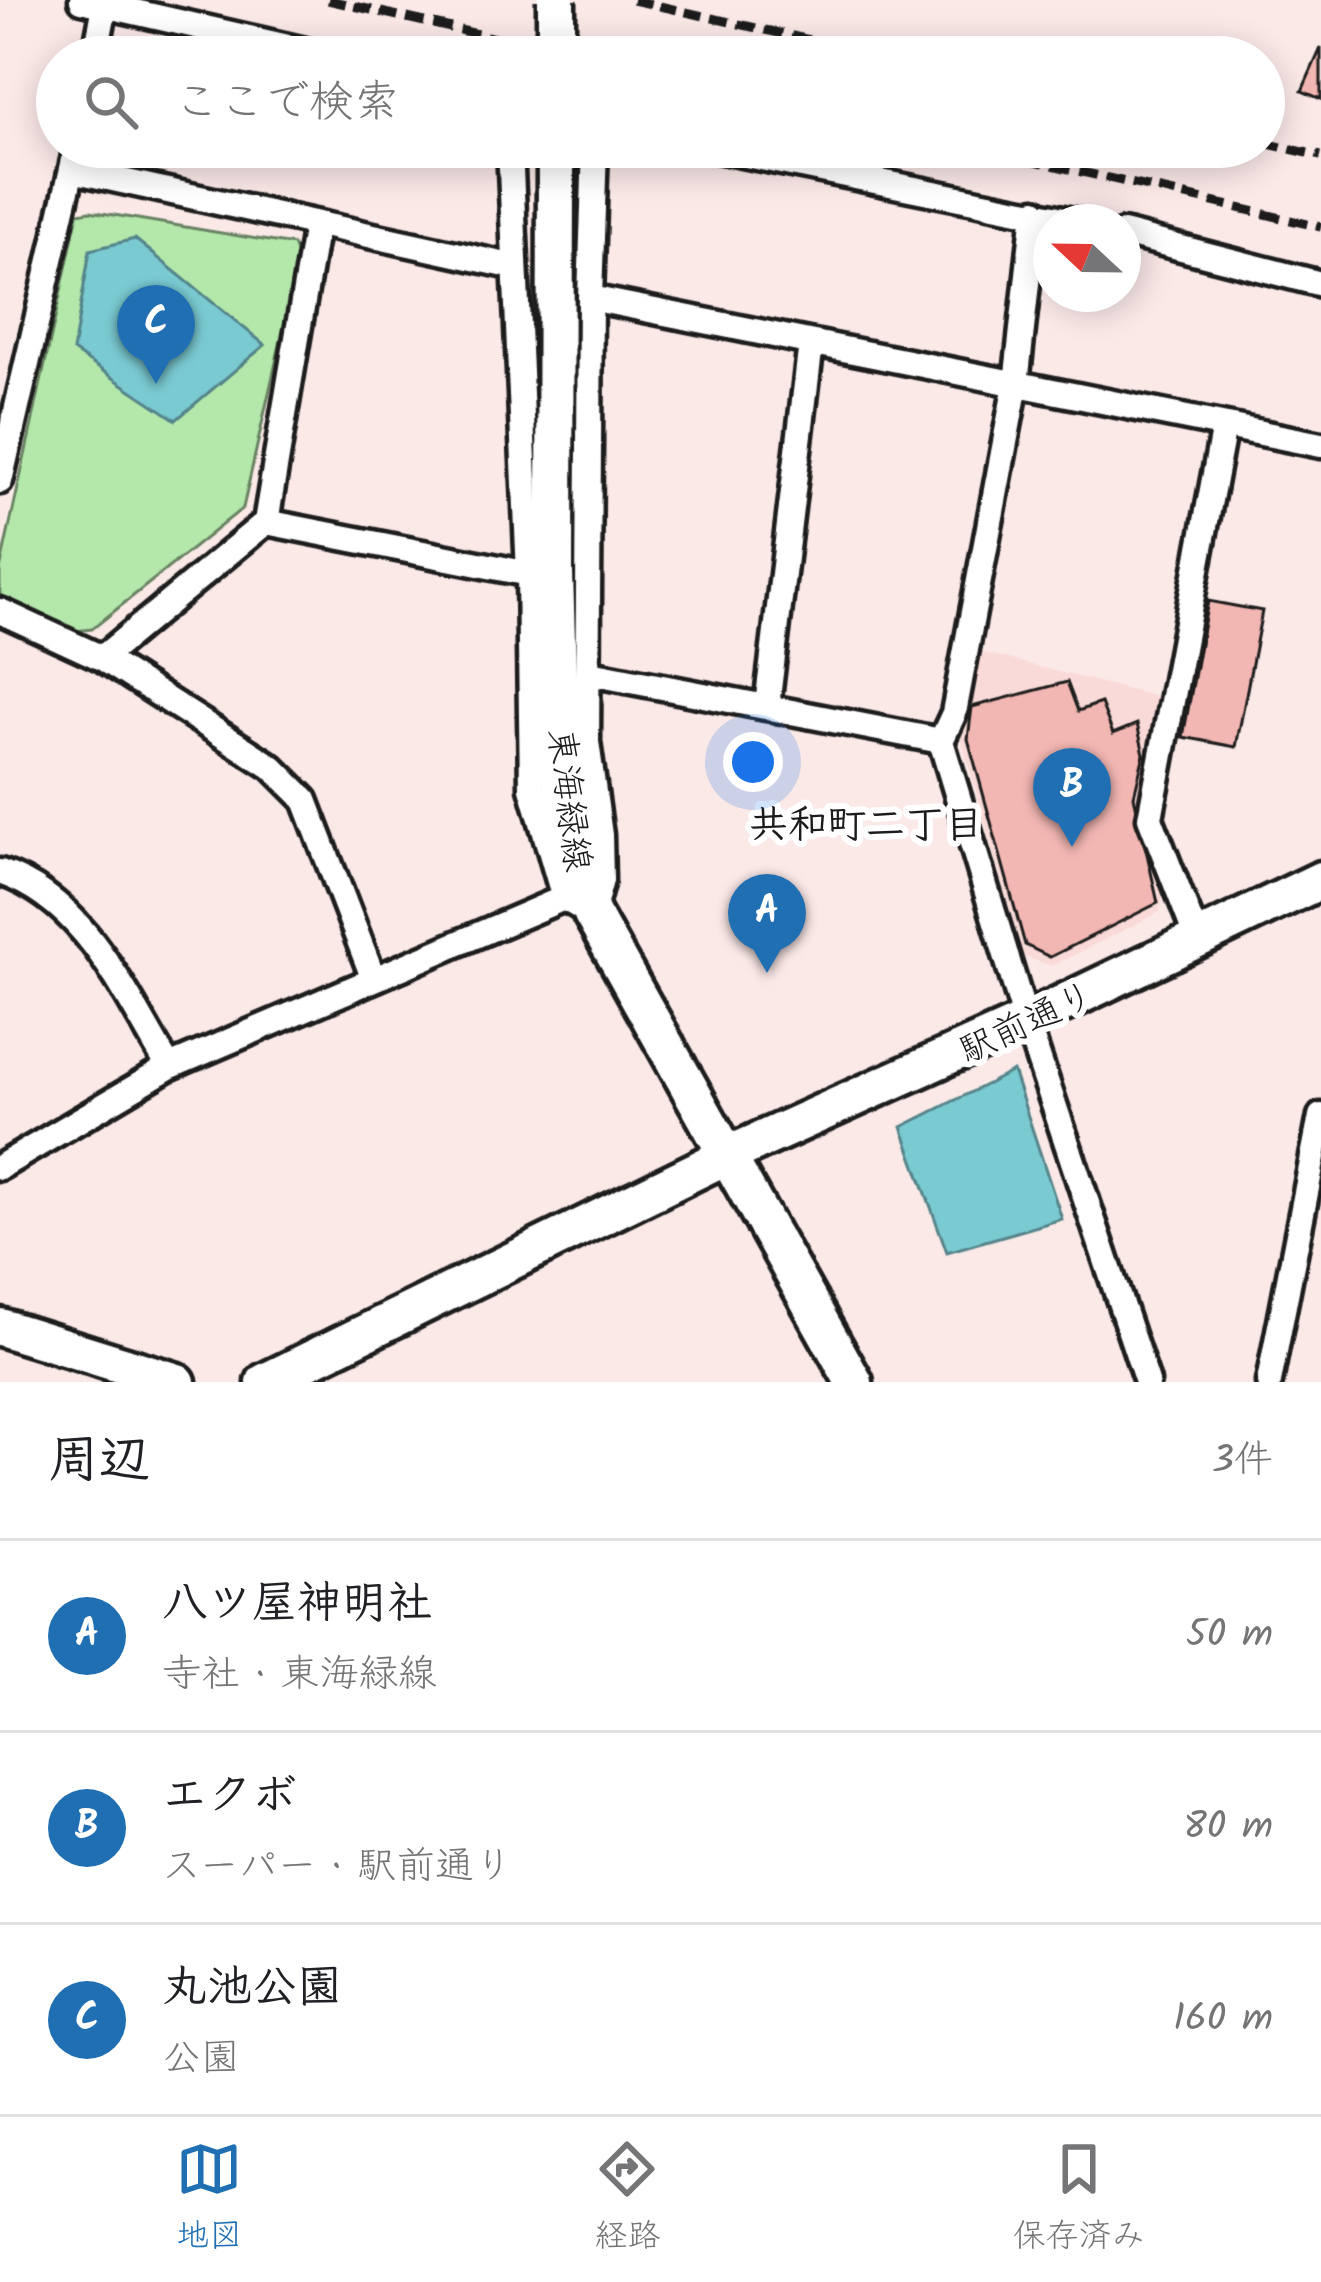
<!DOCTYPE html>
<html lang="ja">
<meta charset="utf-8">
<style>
body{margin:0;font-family:Kalam,"Klee One",sans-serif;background:#f6f6f6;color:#202124}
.compass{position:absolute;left:1033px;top:204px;width:108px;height:108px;border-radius:50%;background:#fff;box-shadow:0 6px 30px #0003;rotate:292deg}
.you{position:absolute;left:753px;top:762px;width:42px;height:42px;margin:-30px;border:9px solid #fff;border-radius:50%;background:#1a73e8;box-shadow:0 0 0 18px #1a73e833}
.badge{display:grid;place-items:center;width:78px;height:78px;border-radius:50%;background:#1f6fb2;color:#fff;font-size:39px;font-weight:700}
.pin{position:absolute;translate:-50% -99px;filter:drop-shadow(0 3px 6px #0008)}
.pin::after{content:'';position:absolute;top:63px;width:42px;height:36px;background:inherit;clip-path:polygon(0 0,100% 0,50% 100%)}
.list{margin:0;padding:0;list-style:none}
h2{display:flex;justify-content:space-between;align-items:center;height:156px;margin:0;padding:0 48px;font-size:51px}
h2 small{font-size:39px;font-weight:400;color:#757577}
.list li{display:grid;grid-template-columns:78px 1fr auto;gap:36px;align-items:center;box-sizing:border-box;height:192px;padding:0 48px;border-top:3px solid #e0e0e0}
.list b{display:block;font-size:45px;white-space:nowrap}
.list p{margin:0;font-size:39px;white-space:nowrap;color:#757577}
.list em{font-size:39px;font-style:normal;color:#757577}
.icon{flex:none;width:66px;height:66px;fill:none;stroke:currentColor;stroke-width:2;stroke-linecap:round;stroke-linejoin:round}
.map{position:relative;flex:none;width:1321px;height:1382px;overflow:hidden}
.search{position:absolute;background:#fff;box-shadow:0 6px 30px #0003;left:36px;right:36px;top:36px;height:132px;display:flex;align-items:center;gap:30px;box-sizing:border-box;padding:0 42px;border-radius:66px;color:#757577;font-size:45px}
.sheet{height:732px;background:#fff}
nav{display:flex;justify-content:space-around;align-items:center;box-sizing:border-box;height:168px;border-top:3px solid #e0e0e0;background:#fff;font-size:33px;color:#757577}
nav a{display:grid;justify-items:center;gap:6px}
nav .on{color:#1f6fb2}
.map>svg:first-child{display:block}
</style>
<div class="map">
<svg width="1321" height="1382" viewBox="0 0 1321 1382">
<rect width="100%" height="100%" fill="#fbe9e8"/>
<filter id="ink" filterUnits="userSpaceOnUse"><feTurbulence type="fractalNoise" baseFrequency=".00833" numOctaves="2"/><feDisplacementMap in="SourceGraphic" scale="24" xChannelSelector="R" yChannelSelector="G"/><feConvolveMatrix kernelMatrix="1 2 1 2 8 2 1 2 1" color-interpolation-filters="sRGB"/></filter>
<g filter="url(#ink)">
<path fill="#f9dad8" d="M977,651L1157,697L1140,796L1163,898L1160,912L1052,966L1023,956L961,739Z"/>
<path fill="#b3e8aa" stroke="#688263" stroke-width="3" d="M90,211L293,245L299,260L243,508L92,629L75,631L0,597V570L78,213Z"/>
<path fill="#7acad2" stroke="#548489" stroke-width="3" d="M135,239L265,345L176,420L73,351L90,250Z
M1013,1071L1062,1219L947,1252L902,1127Z"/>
<path fill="#f3b7b3" stroke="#1c1c1c" stroke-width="3" d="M1321,48V99L1302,91Z
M1208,601L1262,611L1236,747L1183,737Z
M1067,682L1078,711L1101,703L1113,734L1137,724L1144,754L1134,796L1158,903L1050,957L1025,945L968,739L972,707Z"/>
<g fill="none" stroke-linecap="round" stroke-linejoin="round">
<g stroke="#1c1c1c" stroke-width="33">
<path id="street" d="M82,0L332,57
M95,57L105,6
M510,147L529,574L532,788L564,898L592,914L601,880L600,835L587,742L590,298L595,147
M707,147L1078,222
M72,170L515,267
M1035,211L1016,384L954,713L941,741L1026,1021L1147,1382
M1123,233L1321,284
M590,298L1321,445
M0,481L77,147
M266,522L529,574
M0,611L102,658L272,767L305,800L373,977
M102,658L266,522L316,225
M590,673L941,741
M767,706L811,343
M0,872C87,901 124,994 169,1067
M1198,941L1150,818L1224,426
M0,1167L169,1067L564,898
M1269,1382L1321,1116"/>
</g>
<g stroke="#1c1c1c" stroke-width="45">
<path id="secondary" d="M556,147L555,574L561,779L572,861L592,914L854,1382
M0,1327L177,1382
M265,1382L728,1155L1026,1021L1321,880"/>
</g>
<use href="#street" stroke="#fff" stroke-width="24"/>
<use href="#secondary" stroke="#fff" stroke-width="36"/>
<path stroke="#1c1c1c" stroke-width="9" stroke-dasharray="18 9" stroke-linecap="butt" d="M328,0L578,57
M633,0L885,57
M1264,143L1321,156
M974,147L1321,227"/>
<g stroke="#1c1c1c" stroke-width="45" stroke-linecap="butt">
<path id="secondary-bridge" d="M556,0V57"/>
</g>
<use href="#secondary-bridge" stroke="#fff" stroke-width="36"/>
</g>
</g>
<g text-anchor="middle" stroke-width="12" stroke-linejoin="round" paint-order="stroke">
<g font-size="36" fill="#1c1c1c" stroke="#fff">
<text transform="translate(571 800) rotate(83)" y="13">東海緑線</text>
<text transform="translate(1026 1021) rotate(-25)" y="13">駅前通り</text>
</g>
<g font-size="39" font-weight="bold" fill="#1c1c1c" stroke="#fff">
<text x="866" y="837">共和町二丁目</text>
</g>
</g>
</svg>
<svg class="compass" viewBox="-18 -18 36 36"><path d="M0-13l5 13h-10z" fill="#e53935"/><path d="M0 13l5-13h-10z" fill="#757577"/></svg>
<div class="you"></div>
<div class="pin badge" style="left:767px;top:973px">A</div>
<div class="pin badge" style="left:1072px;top:847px">B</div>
<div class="pin badge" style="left:156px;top:384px">C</div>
<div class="search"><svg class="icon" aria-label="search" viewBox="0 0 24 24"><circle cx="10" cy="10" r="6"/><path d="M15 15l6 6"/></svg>ここで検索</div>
</div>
<section class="sheet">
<h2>周辺<small>3件</small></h2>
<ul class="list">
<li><span class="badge">A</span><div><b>八ツ屋神明社</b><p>寺社 · 東海緑線</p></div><em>50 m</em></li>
<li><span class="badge">B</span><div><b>エクボ</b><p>スーパー · 駅前通り</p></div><em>80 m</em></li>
<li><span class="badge">C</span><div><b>丸池公園</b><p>公園</p></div><em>160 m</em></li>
</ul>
</section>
<nav>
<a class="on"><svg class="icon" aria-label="map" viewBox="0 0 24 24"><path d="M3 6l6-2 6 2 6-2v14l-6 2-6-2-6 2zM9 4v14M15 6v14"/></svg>地図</a>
<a><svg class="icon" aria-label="directions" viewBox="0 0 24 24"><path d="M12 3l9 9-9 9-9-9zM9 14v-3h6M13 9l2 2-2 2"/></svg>経路</a>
<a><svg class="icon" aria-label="saved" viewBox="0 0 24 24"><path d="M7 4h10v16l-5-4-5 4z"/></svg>保存済み</a>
</nav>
